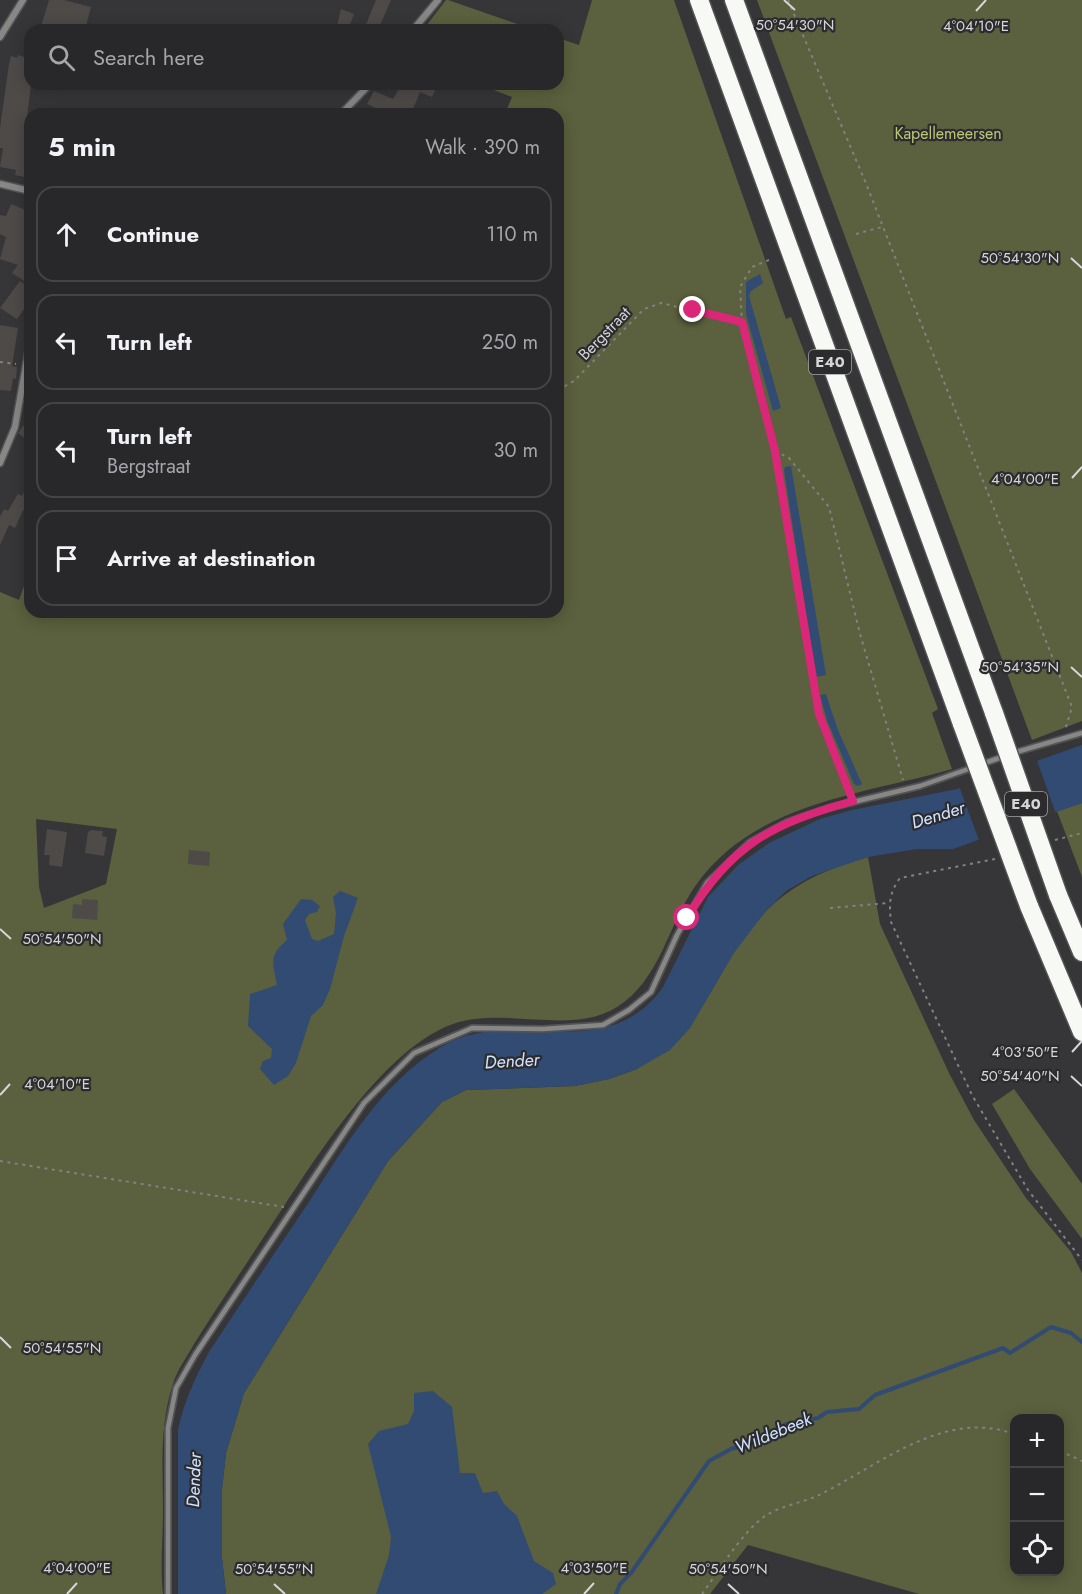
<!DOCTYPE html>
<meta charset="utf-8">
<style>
body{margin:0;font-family:Jost,sans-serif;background:#303033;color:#f1f3f6}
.controls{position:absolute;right:18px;bottom:18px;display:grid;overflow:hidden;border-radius:12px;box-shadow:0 3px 15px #0003}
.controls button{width:54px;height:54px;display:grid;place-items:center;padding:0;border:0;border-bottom:2px solid #444447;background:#28282b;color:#f1f3f6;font:30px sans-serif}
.stop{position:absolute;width:18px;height:18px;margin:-14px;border:4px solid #db2777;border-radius:50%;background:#fff}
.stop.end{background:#db2777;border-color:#fff;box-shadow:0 2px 6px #0008}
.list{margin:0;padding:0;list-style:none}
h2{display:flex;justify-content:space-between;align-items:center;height:78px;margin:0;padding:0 24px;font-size:26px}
h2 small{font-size:20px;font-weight:400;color:#a5a6a9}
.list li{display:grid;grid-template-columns:39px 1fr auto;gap:18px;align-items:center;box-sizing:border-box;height:96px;margin:0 12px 12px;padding:0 12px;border:2px solid #444447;border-radius:18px}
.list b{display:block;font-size:22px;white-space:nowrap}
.list p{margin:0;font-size:20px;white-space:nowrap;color:#a5a6a9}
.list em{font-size:20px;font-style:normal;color:#a5a6a9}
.icon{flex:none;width:33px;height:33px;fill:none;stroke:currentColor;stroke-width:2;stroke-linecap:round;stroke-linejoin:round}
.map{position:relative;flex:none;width:1082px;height:1594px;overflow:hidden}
.search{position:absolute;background:#28282b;box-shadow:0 3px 15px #0003;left:24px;top:24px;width:540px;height:66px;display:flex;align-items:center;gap:15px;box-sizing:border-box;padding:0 21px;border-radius:18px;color:#a5a6a9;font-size:22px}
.panel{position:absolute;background:#28282b;box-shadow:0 3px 15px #0003;left:24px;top:108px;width:540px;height:510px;border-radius:18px}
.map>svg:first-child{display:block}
</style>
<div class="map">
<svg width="1082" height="1594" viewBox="0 0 1082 1594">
<rect width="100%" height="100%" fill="#363639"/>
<path fill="#5b603e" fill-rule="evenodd" d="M446,0H448L535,30H423Z
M592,0H674L786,319L791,317L938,709L932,713L952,769C862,795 755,802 696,885C667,926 661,979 617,1007C572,1036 504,1006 453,1024C374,1052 297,1189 250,1258C231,1287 212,1315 194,1344C187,1357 177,1370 173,1384C159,1426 163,1468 163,1511C163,1538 160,1566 163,1594H0V592L19,600L30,569V612H558V114H505L512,97L478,84H558V38L579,45ZM36,819L117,829L106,884L44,908L39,887Z
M757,0H1082V721L1032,740Z
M1082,803V877L1057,811Z
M868,857L880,924L949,1073L974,1120L1026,1198L1071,1252L1082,1273V1594H919L748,1545L710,1594H226L222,1558V1489L226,1453L244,1393L388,1161L442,1102L466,1090L575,1086L609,1079L637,1069L765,912C797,881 825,870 868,857ZM1014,1418H1060V1572H1014Z
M1014,1089L1082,1184V1239L1030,1169L992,1104Z"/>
<path fill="#314b72" d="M760,274L763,283L751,291L749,296L781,408L773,411L746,314V282Z
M791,466L826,675L816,677L784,470L785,467Z
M826,694L838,730L862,784L858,786L854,784L827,720L820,695Z
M1082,745V803L953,849H917L868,857L812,876L786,891L765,912L734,953L690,1028L670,1050L637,1069L609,1079L575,1086L466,1090L442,1102L388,1161L244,1393L226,1453L222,1489V1558L226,1594H178V1430C184,1401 195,1378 209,1352C241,1303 274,1254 307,1205C345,1147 380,1084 441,1047C511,1004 605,1069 663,987L708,897L738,865L769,843L820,819L852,810L957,789Z
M340,891L358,898L344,936L330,989L323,1005L311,1016L296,1063L288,1076L274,1085L260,1069L263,1061L271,1058L272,1049L248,1026L250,994L277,985C273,962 268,956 287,940L283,924L301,899L312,900L320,906L317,912L309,914L305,920L312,939L318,941L334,934L336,913L333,897Z
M433,1391L452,1407L460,1473H475L483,1493L497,1491L504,1504L517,1516L534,1561L553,1573L556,1584L542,1594H376L389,1555L391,1537L368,1444L379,1431L408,1424L414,1411V1393Z"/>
<path fill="#363639" d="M1036,758L1056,814L980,843L959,786Z"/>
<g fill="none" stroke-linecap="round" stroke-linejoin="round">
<path stroke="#314b72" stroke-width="4" d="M616,1594L620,1584L631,1573L709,1461L731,1449L749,1444L786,1424L818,1418L827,1412L859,1409L875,1395L1003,1348L1010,1353L1051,1327L1071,1333L1082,1342"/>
</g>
<path fill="#4e4a48" d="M49,0H64L91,7L85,30H40Z
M376,0H391L378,30H371L365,27Z
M341,9L354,14L348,30H336Z
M18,55L30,59L31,84L26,126L30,127V178L15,175L16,170L0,167L3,148H0V128L9,64L11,56L17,58Z
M402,84H438L432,97L420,92L411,114H388L367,104L374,91L393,99Z
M11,204L30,212V273L24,281L12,273L18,265L0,259L6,237L0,234V215L6,216Z
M20,281L30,288V301L17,319L0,308Z
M0,325L18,328L12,366L17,367L16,379L13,378L11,391L0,390Z
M30,417V442L18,433Z
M30,481V514L23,510L15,528L9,525L0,545V517L4,509L8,511L18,494L22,496Z
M47,829L67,832L62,867L49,865L50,855H44Z
M91,830L103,831L102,836L107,837L104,856L85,853L88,832Z
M189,850L210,852L209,866L188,864Z
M82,899L98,900L97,920L72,918L73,904L82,905Z"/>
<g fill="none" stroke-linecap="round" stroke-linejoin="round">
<g stroke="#535356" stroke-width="8">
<path id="lane" d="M1013,753L1082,733
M982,764L1005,756
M168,1594V1428L176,1388L195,1355L364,1103L414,1053L472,1028L543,1029L603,1025L629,1010L651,992L677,935L707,883L750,842L787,822L828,808L920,786L974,767"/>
</g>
<g stroke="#535356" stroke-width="9">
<path id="street" d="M413,30L438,0
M0,37L23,0
M341,114L370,84
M0,184L30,191
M0,463L15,427L30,342"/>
</g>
<g stroke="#535356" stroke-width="21">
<path id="highway" d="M699,0L962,724
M734,0L994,713
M1058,895L1082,952
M1029,906L1082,1032"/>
</g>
<path stroke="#828284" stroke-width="2" stroke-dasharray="3 4.5" stroke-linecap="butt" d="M788,0L865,181L1072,707L1065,730
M856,234L882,227
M769,260L752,267L740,287L742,322L775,451L819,714L849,793
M0,362L16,364
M558,390L574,381L644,309L661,303L741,322
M775,451L789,458L829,507L860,634L903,780
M1055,840L1082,833
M995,859L900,878C889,893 889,904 891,922L972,1095L1028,1190L1082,1260
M830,908L888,903
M0,1161L284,1207
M1060,1451L1082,1461
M702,1594C719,1571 742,1532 765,1516C780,1506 801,1503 817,1496C877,1467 944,1408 1014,1434"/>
<use href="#lane" stroke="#878886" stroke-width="4.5"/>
<use href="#street" stroke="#878886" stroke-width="6"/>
<use href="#highway" stroke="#f7f9f5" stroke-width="18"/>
<g stroke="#535356" stroke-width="21" stroke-linecap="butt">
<path id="highway-bridge" d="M994,713L1058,895
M962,724L1029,906"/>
</g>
<use href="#highway-bridge" stroke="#f7f9f5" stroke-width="18"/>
</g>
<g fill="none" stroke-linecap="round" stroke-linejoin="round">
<path stroke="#db2777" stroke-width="8" d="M687,918C731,844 772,824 853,801L819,714L775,451L742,322L693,310"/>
</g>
<path fill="none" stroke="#d6d6d8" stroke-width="2" d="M784,0L795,10M976,11L986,0M1071,258L1082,268M1072,478L1082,467M1071,667L1082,677M0,929L11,939M1072,1052L1082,1041M1071,1076L1082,1086M0,1095L10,1084M0,1337L11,1348M274,1584L285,1594M728,1584L739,1594M67,1594L77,1583M584,1594L594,1583"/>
<g text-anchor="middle" stroke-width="4.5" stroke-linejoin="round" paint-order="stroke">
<g fill="#2c2c2f" stroke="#a3a3a5" stroke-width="1.5">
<rect x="809" y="350" width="42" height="24" rx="4.5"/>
<rect x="1005" y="792" width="42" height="24" rx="4.5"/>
</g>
<g font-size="15" font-weight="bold" fill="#d6d6d8">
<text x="830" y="367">E40</text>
<text x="1026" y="809">E40</text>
</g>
<g font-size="16" fill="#bdc677" stroke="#2c2c2f">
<text x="948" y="139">Kapellemeersen</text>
</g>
<g font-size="16" fill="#d6d6d8" stroke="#2c2c2f">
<text transform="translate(604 333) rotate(-46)" y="6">Bergstraat</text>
</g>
<g font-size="18" font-style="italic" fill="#d0e2fd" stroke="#2c2c2f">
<text transform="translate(938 815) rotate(-17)" y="6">Dender</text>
<text transform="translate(512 1061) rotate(-3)" y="6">Dender</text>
<text transform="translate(773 1433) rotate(-22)" y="6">Wildebeek</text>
<text transform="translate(194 1480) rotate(-88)" y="6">Dender</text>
</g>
</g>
<g font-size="15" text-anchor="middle" fill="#d6d6d8" stroke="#2c2c2f" stroke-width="4.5" stroke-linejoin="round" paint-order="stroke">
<text x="795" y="30">50°54'30"N</text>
<text x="976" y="31">4°04'10"E</text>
<text x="1020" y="263">50°54'30"N</text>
<text x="1025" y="484">4°04'00"E</text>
<text x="1020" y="672">50°54'35"N</text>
<text x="62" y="944">50°54'50"N</text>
<text x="1025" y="1057">4°03'50"E</text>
<text x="1020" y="1081">50°54'40"N</text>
<text x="57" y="1089">4°04'10"E</text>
<text x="62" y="1353">50°54'55"N</text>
<text x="77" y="1573">4°04'00"E</text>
<text x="594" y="1573">4°03'50"E</text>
<text x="274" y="1574">50°54'55"N</text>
<text x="728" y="1574">50°54'50"N</text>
</g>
</svg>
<div class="controls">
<button>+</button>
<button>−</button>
<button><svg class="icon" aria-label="locate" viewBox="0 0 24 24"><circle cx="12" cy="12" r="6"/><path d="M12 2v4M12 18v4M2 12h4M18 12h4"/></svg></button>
</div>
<div class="stop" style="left:687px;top:918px"></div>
<div class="stop end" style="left:693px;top:310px"></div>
<div class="search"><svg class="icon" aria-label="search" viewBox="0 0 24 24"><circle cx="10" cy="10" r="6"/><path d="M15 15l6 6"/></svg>Search here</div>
<section class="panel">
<h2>5 min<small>Walk · 390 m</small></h2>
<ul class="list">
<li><svg class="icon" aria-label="ahead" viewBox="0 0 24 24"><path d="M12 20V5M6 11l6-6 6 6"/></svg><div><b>Continue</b></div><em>110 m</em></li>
<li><svg class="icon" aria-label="left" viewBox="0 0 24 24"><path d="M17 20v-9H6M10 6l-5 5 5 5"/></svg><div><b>Turn left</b></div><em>250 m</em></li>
<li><svg class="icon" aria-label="left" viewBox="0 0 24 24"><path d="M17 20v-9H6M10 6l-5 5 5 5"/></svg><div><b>Turn left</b><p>Bergstraat</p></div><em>30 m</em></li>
<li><svg class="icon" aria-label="arrive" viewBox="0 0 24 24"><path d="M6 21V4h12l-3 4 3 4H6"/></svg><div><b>Arrive at destination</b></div></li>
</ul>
</section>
</div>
